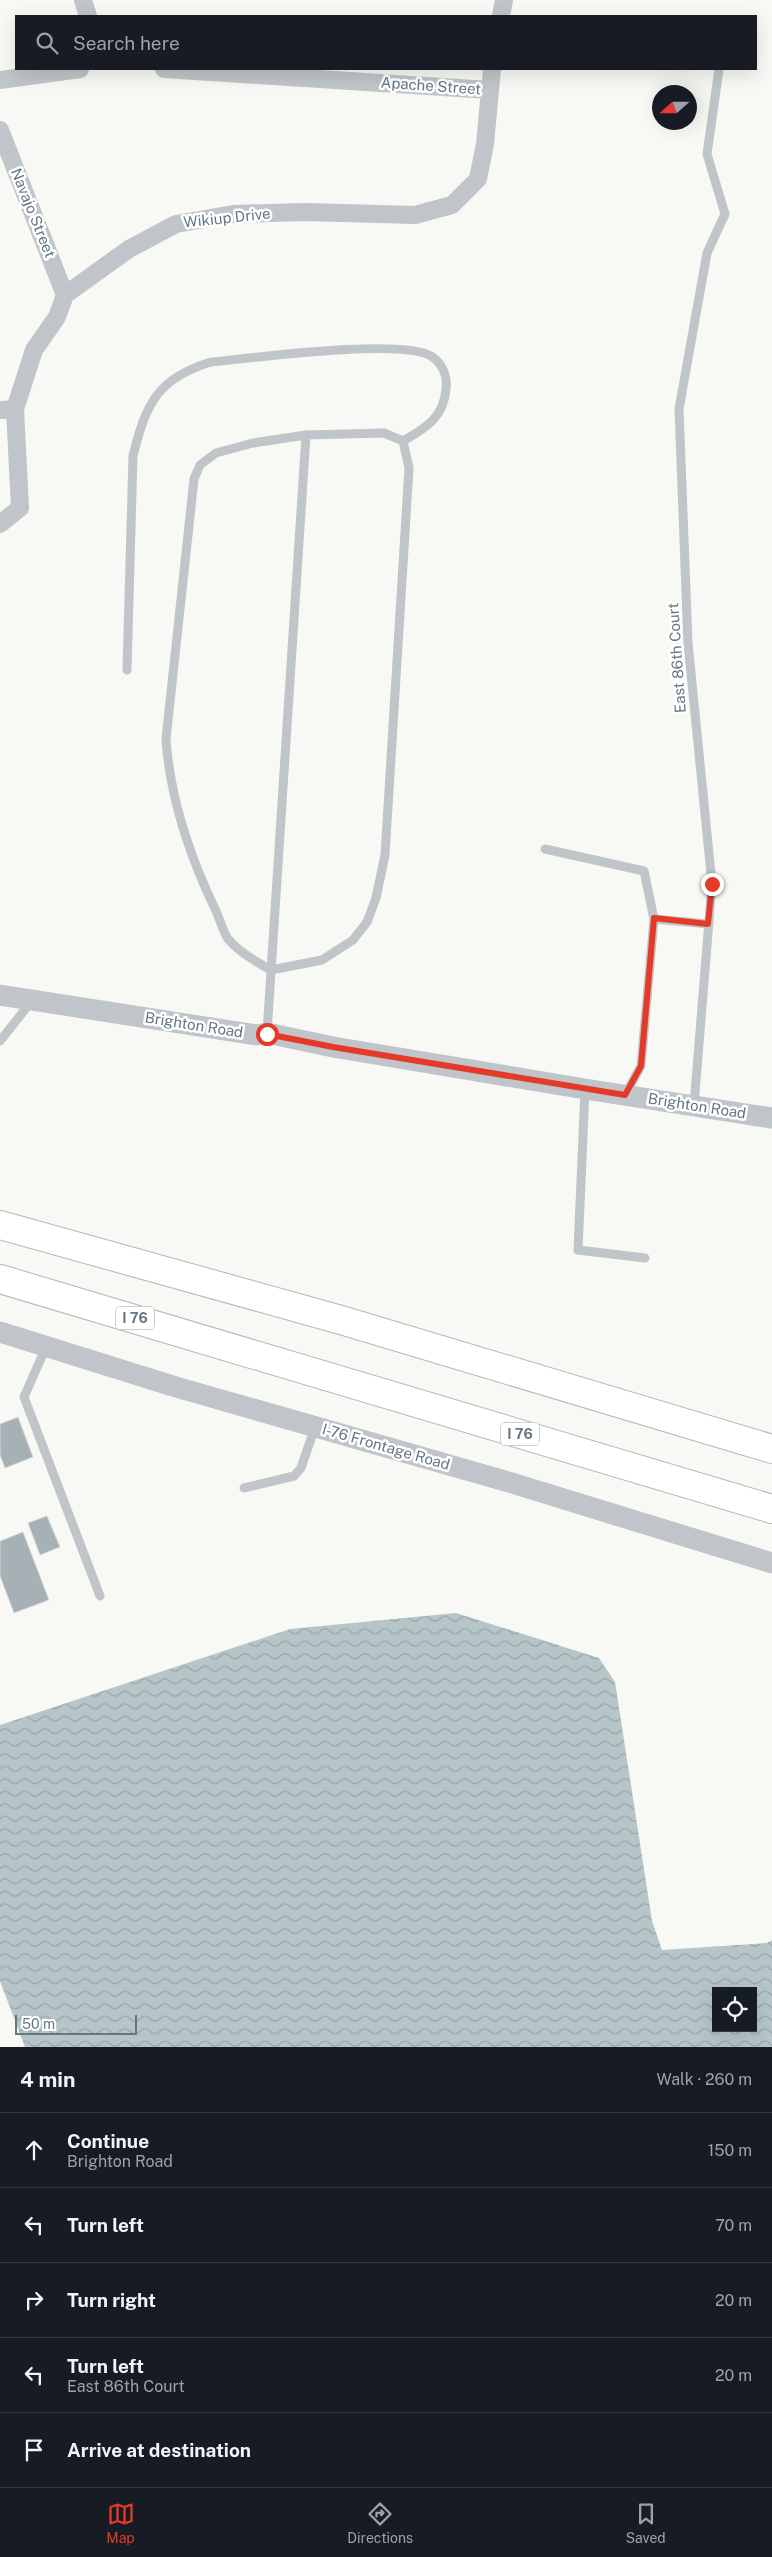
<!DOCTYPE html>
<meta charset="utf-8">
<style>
body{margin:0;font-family:"Public Sans",sans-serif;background:#20242c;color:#f1f3f6}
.controls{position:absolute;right:15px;bottom:15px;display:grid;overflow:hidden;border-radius:0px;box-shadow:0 5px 20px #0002}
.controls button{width:45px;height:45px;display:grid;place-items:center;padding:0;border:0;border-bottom:1px solid #363941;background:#171b24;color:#f1f3f6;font:25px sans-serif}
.compass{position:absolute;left:652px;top:85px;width:45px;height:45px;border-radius:50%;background:#171b24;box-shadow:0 5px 20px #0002;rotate:249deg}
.scale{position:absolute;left:15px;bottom:12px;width:122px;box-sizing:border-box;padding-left:5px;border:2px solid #637880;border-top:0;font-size:14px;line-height:18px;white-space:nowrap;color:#637880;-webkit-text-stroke:4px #fff;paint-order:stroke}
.stop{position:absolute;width:15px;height:15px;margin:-11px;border:4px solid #e43a29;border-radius:50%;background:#fff}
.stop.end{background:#e43a29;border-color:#fff;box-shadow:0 1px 5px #0008}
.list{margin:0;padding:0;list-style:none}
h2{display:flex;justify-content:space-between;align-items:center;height:65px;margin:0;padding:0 20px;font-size:21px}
h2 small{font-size:16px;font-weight:400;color:#9ea1a6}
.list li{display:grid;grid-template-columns:32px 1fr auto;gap:15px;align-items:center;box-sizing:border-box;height:75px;padding:0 20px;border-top:1px solid #363941}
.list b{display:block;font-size:19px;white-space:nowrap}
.list p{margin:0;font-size:16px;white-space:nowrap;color:#9ea1a6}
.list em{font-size:16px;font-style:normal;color:#9ea1a6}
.icon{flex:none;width:28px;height:28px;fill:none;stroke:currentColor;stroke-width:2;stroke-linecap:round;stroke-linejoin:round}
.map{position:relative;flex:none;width:772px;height:2047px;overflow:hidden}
.search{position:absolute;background:#171b24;box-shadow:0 5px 20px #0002;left:15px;right:15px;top:15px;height:55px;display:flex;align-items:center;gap:12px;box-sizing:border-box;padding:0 18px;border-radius:0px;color:#9ea1a6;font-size:19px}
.sheet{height:440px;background:#171b24}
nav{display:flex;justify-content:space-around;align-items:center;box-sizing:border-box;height:70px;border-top:1px solid #363941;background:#171b24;font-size:14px;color:#9ea1a6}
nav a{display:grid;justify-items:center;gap:2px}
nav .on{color:#e43a29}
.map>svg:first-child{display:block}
</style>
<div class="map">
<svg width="772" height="2047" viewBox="0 0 772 2047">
<defs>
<pattern id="water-waves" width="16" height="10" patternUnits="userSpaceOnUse" patternTransform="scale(1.25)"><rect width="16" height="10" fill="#b6c6c8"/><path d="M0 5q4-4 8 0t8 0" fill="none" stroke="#98a6a8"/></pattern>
</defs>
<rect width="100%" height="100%" fill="#f8f8f5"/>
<path fill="url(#water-waves)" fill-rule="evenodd" d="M456,1613L599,1658L615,1682L652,1921L662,1950L767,1943L772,1940V2047H25L0,1981V1725L290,1629ZM716,1991H753V2028H716Z"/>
<path fill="#a6b1b5" stroke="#dad9d8" d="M18,1417L33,1457L5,1468L0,1455V1424Z
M47,1516L60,1547L40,1555L28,1523Z
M23,1532L49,1600L14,1613L0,1576V1541Z"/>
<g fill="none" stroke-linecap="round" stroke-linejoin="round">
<g stroke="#b2b8bb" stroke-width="30">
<path id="motorway" d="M0,1225L341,1320L772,1449
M0,1279L772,1509"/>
</g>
<path stroke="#bfc5c8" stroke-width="9" d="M384,433L403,441L409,468L385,855L376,898L367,922L353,940L322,960L271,970C256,962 239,952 228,939C223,931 220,920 216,911C190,857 170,799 166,739L194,479L200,465L216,453L253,443L306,435Z
M127,670L133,456C146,403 158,378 211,362C253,358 402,338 431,356C442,363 448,376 446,389C444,417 426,428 403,441
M545,849L644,871L654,919
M267,1033L306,435
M0,1041L31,1002
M585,1090L578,1250L645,1258
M625,1095L641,1066L654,919L708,924
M694,1105L712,884L688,643L679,409L707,253L725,214L707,154L719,69
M46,1347L24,1397L100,1596
M244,1488L294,1476L301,1468L315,1427"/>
<path stroke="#bfc5c8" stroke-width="18" d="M83,0L88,16
M501,16L504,0
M164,69L489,90
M0,80L80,69
M0,130L65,295
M0,410L15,409
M0,524L20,508L15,409L34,350L57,317L65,295L129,249L176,224L233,214L305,212L415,215L452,205L478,179L485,144L492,69"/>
<path stroke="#bfc5c8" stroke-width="21" d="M0,995L256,1035L267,1033L333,1047L585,1089L772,1118
M0,1332L176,1387L512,1483L772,1563"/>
<use href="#motorway" stroke="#fff" stroke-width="28"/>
</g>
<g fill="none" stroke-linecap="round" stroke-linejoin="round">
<path stroke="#e43a29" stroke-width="6" d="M267,1034L333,1047L625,1095L641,1066L654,918L708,924L712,884"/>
</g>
<g text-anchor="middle" stroke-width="5" stroke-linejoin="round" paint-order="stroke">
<g fill="#fff" stroke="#92a0a6" stroke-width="1">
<rect x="116" y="1306.5" width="38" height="23" rx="4"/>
<rect x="501" y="1422.5" width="38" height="23" rx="4"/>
</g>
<g font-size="14" font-weight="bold" fill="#637880">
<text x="135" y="1323">I 76</text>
<text x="520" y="1439">I 76</text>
</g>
<g font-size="15" fill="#637880" stroke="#fff">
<text transform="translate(431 86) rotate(4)" y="5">Apache Street</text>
<text transform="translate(33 213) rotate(68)" y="5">Navajo Street</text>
<text transform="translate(227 218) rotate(-6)" y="5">Wikiup Drive</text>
<text transform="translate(677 658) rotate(-94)" y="5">East 86th Court</text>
<text transform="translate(194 1025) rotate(9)" y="5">Brighton Road</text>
<text transform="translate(697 1106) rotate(9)" y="5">Brighton Road</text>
<text transform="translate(386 1447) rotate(16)" y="5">I-76 Frontage Road</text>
</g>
</g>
</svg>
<div class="controls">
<button><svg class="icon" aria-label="locate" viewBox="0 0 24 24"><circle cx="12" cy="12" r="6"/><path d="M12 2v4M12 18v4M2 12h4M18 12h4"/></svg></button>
</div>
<svg class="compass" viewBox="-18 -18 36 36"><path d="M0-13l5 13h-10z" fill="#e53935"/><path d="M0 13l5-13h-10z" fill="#9ea1a6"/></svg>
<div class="scale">50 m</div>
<div class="stop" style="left:267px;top:1034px"></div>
<div class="stop end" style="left:712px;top:884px"></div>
<div class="search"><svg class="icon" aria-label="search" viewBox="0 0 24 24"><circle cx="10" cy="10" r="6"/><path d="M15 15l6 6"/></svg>Search here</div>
</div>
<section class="sheet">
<h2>4 min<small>Walk · 260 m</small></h2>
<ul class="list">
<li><svg class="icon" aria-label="ahead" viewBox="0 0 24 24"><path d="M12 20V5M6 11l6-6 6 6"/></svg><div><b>Continue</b><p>Brighton Road</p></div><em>150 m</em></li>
<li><svg class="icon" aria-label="left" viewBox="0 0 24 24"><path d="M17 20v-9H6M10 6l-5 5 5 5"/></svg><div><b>Turn left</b></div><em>70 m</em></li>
<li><svg class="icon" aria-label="right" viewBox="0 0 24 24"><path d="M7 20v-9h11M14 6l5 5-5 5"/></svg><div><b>Turn right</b></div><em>20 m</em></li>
<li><svg class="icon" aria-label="left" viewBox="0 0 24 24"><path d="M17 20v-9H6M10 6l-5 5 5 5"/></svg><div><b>Turn left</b><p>East 86th Court</p></div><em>20 m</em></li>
<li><svg class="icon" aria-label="arrive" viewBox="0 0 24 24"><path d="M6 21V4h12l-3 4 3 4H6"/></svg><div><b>Arrive at destination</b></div></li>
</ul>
</section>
<nav>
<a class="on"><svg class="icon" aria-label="map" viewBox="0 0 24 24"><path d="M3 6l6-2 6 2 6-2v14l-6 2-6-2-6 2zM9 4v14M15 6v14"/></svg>Map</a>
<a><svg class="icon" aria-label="directions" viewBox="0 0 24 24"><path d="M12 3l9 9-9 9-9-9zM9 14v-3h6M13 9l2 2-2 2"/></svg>Directions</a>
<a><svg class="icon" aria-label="saved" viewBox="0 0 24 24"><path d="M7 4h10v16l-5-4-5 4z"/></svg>Saved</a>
</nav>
